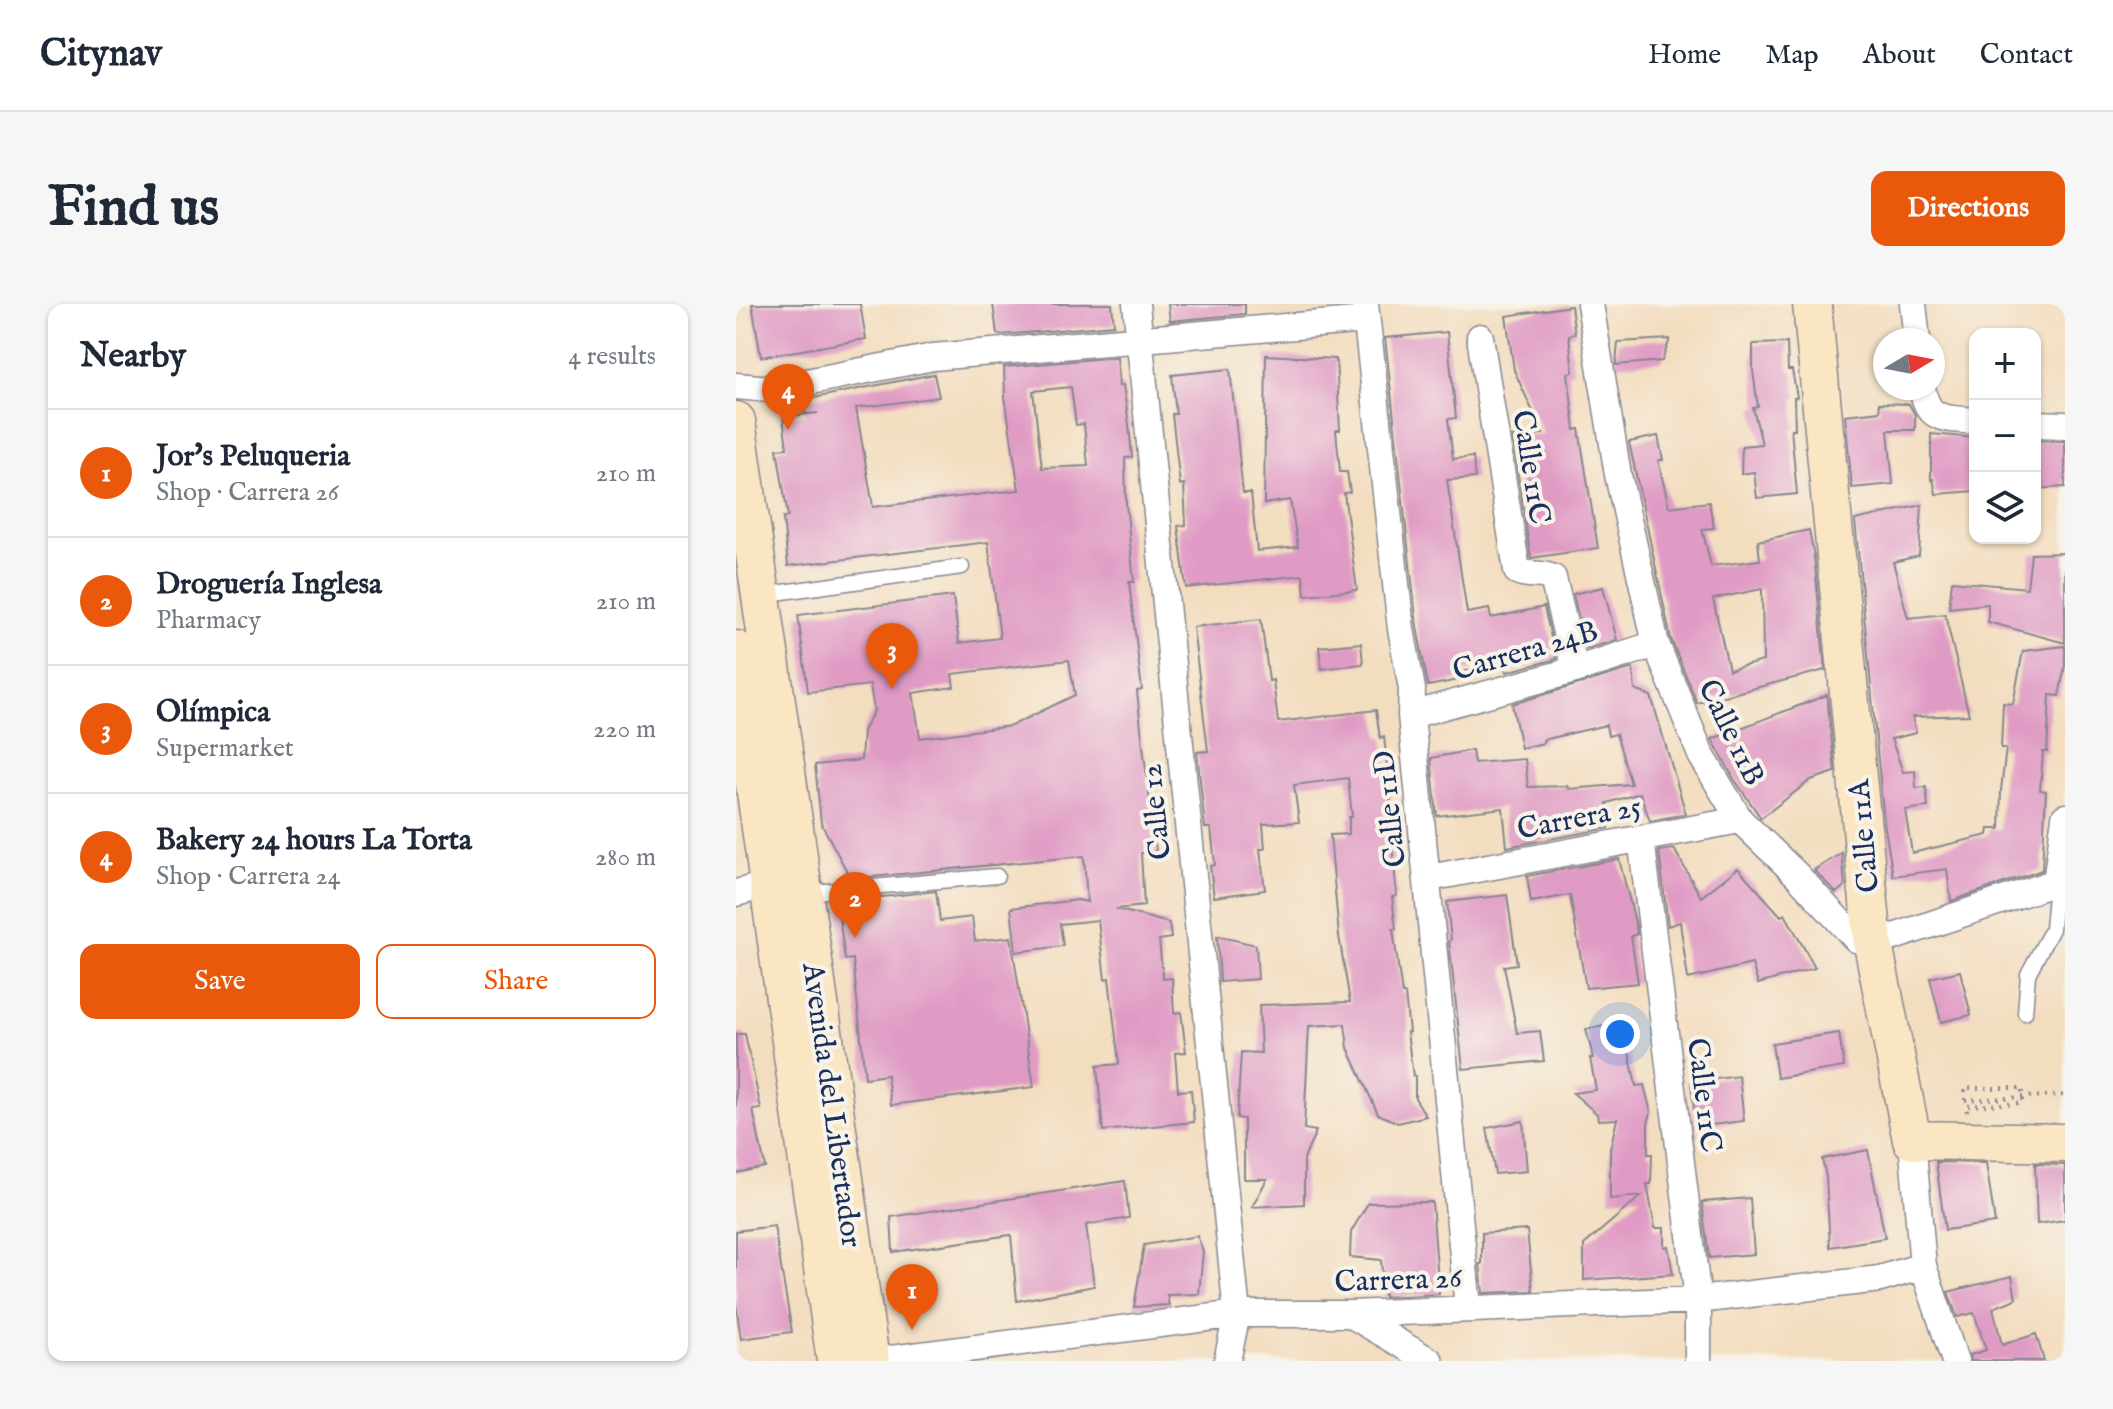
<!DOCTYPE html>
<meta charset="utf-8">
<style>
body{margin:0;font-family:"IM FELL English",serif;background:#f6f6f7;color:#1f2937}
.controls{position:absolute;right:24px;top:24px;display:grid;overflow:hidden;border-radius:16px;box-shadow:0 2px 6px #0004}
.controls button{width:72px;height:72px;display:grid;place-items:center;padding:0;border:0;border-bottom:2px solid #e0e1e3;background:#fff;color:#1f2937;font:40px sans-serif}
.compass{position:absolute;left:1137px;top:24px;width:72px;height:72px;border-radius:50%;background:#fff;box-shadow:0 2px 6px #0004;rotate:80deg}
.you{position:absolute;left:884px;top:730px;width:28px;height:28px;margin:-20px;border:6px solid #fff;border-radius:50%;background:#1a73e8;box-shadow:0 0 0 12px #1a73e833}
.badge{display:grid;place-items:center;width:52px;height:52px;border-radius:50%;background:#ea580c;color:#fff;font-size:26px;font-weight:700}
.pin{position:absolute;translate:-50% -66px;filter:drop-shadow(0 2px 4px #0008)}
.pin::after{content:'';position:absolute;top:42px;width:28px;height:24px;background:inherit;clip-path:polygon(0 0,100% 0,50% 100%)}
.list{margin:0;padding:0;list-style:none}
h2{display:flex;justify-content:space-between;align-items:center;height:104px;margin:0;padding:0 32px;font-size:34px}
h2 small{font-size:26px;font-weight:400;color:#747a83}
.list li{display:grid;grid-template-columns:52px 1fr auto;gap:24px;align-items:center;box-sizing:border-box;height:128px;padding:0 32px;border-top:2px solid #e0e1e3}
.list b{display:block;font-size:30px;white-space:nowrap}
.list p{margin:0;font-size:26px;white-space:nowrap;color:#747a83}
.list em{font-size:26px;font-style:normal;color:#747a83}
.actions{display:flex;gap:16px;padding:24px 32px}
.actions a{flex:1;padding:18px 0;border:2px solid #ea580c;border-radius:16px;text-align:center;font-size:28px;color:#ea580c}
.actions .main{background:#ea580c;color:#fff}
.icon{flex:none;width:44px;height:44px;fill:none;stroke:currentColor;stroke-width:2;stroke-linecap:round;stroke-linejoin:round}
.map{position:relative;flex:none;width:1329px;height:1057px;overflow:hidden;border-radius:16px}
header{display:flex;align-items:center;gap:48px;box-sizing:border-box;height:112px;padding:0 40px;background:#fff;border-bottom:2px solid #e0e1e3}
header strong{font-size:38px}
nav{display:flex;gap:44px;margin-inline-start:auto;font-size:28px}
.intro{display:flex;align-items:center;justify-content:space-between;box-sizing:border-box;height:192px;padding:0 48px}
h1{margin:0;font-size:56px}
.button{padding:20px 36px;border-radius:16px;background:#ea580c;color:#fff;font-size:28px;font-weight:700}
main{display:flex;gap:48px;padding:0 48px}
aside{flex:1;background:#fff;border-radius:16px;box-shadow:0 2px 6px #0004}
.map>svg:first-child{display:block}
</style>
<header>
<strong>Citynav</strong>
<nav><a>Home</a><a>Map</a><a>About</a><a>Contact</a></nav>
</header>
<div class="intro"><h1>Find us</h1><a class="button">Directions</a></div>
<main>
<aside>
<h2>Nearby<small>4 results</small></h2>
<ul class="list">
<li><span class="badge">1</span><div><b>Jor's Peluqueria</b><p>Shop · Carrera 26</p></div><em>210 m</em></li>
<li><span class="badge">2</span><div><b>Droguería Inglesa</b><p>Pharmacy</p></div><em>210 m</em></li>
<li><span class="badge">3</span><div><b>Olímpica</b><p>Supermarket</p></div><em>220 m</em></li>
<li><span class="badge">4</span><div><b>Bakery 24 hours La Torta</b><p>Shop · Carrera 24</p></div><em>280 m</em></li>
</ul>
<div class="actions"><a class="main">Save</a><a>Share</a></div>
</aside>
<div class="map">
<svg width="1329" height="1057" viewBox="0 0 1329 1057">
<rect width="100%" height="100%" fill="#f7f3e8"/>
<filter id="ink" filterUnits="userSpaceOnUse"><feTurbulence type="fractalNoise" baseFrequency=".0125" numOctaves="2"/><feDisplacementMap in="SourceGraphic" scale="16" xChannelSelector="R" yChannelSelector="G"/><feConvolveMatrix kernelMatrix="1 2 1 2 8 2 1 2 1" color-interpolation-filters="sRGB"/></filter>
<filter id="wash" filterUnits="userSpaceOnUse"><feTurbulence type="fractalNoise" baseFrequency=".006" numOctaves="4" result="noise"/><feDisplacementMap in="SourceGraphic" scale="32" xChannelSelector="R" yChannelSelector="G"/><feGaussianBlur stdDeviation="1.8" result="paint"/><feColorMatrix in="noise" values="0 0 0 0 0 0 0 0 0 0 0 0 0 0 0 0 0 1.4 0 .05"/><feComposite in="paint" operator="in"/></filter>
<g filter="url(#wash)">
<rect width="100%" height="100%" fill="#f3ddbf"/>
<g id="blocks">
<path fill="#e09bc5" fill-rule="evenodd" d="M16,0H124L130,35L25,53Z
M257,0H376L378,21L264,31L261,30Z
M432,0H509V10L434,17Z
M835,2L839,30L833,31L837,68L832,69L839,126L843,125L862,244L795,254L776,133L807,130L778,66L770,12Z
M711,28L720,114L712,115L717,155L737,153L739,174L711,176L731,309L753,305L755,314L808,303L820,355L770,368L767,356L727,368L728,375L692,382L681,323L649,34Z
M934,35L926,57L880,61L882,38Z
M1051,39L1052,66H1056L1061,93L1058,94L1059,125H1055L1061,190L1021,194L1018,168L1005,170L1006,142L1026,140L1017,104L1022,103L1017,67V40Z
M530,51L600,55L604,126H600L604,168H611L614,188L608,189L621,286L569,291L567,271L450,284L442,222L450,221L448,180L444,181L436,110H440L436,71L494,65L507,189H515L521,247L562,243L554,196L528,200Z
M381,53L383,82L387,81L393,120L396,153L389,154L390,200L398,278H393L406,386L401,387L406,434L420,547L405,549L408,602L380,605L433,619L435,634L423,636L427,675L436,674L438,709L445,708L450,748L439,749L442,787L455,786L458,818L367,827L361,762L383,760L373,674L369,675L362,616L324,620L327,642L280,648L275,604L342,596L351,598L348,552L115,575L85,519L79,461L125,456L127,427L138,407L134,381L72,388L62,311L217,292L223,339L264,334L252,238L52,262L47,214L52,213L41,145L51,144L47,113L82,109L69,110L67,96L198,70L203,93L120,104L137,203L283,186L269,93L268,63ZM335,83L340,121L348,120L352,162L306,164L297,87ZM333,356L339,391L275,422L184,434L177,389L218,383L216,370Z
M1143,99L1173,100L1179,111V126H1152L1157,180L1116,184L1109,111L1144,107Z
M1195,130L1239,134V187L1200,190L1197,175L1195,176Z
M922,132L927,156H922L933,203L973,198L978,224L966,225L975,262L1024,256L1022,237L1073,226L1078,252L1089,366L961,399L935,335L893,138ZM1026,285L1027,357L993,366L977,295Z
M1299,136L1329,137V183L1299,185Z
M1186,201L1183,252L1157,258L1172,314L1209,310L1233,411L1176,413L1180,429L1155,435L1167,468L1179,467L1180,484L1190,483L1192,503L1169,506L1176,549L1252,531L1253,525H1264L1265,486L1270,444H1265L1267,399L1277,400L1287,347L1329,342V362L1323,392L1314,391L1311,448H1307L1304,486L1310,487L1306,566L1215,597L1211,565L1157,572L1148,518L1119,216Z
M1329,249V339L1252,318V300L1213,304L1216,277L1291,284L1295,250Z
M867,283L881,336L851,345L837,290Z
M525,315L533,377L537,376L542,418L640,406L644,434L648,432L656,511L662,510L664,540L656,541L661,592L656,593L660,625H657L666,690H669L673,728H671L677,772H679V794L690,812L662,819L642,810L612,744L609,720L573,722L568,825L580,827L568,855V900L516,903L531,875H508V815L501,814L505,748L525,749L523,701L614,698L603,632L594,531L613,530V513H616L612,474L558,481L563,518L527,520L529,545H524L529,586L478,593L474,562L479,561L475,524H469L461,448L472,447L457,323Z
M625,339L627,360L586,365L583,343Z
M897,364L899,386L915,392L950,510L914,517L904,489L871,499L873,524L771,543L767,504L701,512L695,454L736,446L738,459L789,455L792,483L832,482V485L895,480L880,430L872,432L870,421L807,436L808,439L785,444L776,400Z
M1091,391L1099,468L1075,476L1025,514L998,475L976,435Z
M938,545L965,593L1002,564L1045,612L1049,610L1079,664L1022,680L1016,660L952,675L944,618L932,622L923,547Z
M1106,549L1109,582L1100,589L1078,566Z
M883,555L899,618L901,630L895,632L902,679L850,684L834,591L795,598L791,572Z
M200,587L204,617L236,613L239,637L275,633L298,783L155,801L151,771L129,774L117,655L109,656L101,598Z
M771,591L781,660L768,662L781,729L804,727L808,757L727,765L713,637L715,636L711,598Z
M481,632L520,641L522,675L484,678Z
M1224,667L1235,711L1205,718L1194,674Z
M887,719L900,782L908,781L915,808L912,820V850H916L915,880H911L919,924H928V943L932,942L937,970L848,976V941L905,892L874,895V845L881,815L862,816L861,810L837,789L860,786L854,754H857L850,725Z
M1103,729L1108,763L1041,774L1036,739Z
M0,730H9L25,805L17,806L29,863L0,869Z
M1003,772L1008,817L960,823L955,778Z
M787,817L791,867L759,870L751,824Z
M1132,846L1149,934L1094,943L1090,873L1086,855Z
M1200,858L1250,859L1259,919L1209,926Z
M1299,860L1329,861V916L1301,920Z
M389,877L393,914L350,921L358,982L281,997L275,931L157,948L155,913Z
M1014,894L1018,950L973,954L966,898Z
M696,898L703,990L648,993L645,956L614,953L615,928L632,899Z
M38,922L56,1028L5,1035L0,1000V927Z
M791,926L797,987L747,989L744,960H746V929Z
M461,932L467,947L463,990L431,991L433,1001L398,1003L408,941Z
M1276,972L1280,995L1257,1004L1266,1041L1300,1030L1308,1057H1235L1234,1051L1250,1046L1238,1009L1221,1013L1212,988Z"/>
</g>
</g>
<g filter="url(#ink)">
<use href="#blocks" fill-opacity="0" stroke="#87868e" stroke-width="2"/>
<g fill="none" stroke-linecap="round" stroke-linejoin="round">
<g stroke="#87868e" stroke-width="17">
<path id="lane" d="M25,291L226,263
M67,589L261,572
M1289,709L1292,670L1316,625L1320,578"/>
</g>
<g stroke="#87868e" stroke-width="29">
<path id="street" d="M400,0L501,1010L491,1057
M629,0L665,325L676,385L675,411L732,1004
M854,0L882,171L920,340L965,451L1004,516L1061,571L1120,635L1137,640L1320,578L1329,513
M1177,0L1181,36
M744,33L781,267C793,273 805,268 817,274L839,366
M0,82L35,85L197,53L630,16
M1186,84C1192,118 1209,114 1239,117
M1299,120L1329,121
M675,411L839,366L920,340
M905,534L962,996V1057
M693,574L1004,516
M0,589L34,580
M1176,836L1187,962L1219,1057
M614,1010L694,1057
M139,1057L501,1010H614L962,996L1144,975L1187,962"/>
</g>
<g stroke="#87868e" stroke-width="41">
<path id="secondary" d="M1076,0L1137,640L1176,836L1329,839
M0,117L134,1057
M0,346L100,1057"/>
</g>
<path stroke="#87868e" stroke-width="4" stroke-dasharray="2 6" stroke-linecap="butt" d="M1229,796V784H1286V799L1230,802L1231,808"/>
<use href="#lane" stroke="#fff" stroke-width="14"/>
<use href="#street" stroke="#fff" stroke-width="26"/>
<use href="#secondary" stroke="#fbe6c4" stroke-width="38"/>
<path stroke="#87868e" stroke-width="4" stroke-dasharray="2 6" stroke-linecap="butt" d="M1229,796L1329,791"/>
</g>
</g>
<g text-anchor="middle" stroke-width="8" stroke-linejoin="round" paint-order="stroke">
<g font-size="30" fill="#1b2f5e" stroke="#f7f3e8">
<text transform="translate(796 163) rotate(81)" y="10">Calle 11C</text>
<text transform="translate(789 346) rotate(-16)" y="10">Carrera 24B</text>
<text transform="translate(996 428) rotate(64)" y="10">Calle 11B</text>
<text transform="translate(653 505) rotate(-96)" y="10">Calle 11D</text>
<text transform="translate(419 508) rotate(-96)" y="10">Calle 12</text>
<text transform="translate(843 513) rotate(-11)" y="10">Carrera 25</text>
<text transform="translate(1127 532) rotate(-95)" y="10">Calle 11A</text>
<text transform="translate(969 791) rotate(83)" y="10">Calle 11C</text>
<text transform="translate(97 801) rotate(82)" y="10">Avenida del Libertador</text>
<text transform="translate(662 975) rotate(-2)" y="10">Carrera 26</text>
</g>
</g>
</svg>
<div class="controls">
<button>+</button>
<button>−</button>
<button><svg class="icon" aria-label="layers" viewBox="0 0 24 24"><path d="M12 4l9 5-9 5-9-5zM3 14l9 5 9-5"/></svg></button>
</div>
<svg class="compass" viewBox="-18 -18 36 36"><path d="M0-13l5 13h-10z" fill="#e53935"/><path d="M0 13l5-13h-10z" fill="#747a83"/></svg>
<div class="you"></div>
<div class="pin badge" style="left:176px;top:1026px">1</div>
<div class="pin badge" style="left:119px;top:634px">2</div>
<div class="pin badge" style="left:156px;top:385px">3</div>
<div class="pin badge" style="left:52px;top:126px">4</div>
</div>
</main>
